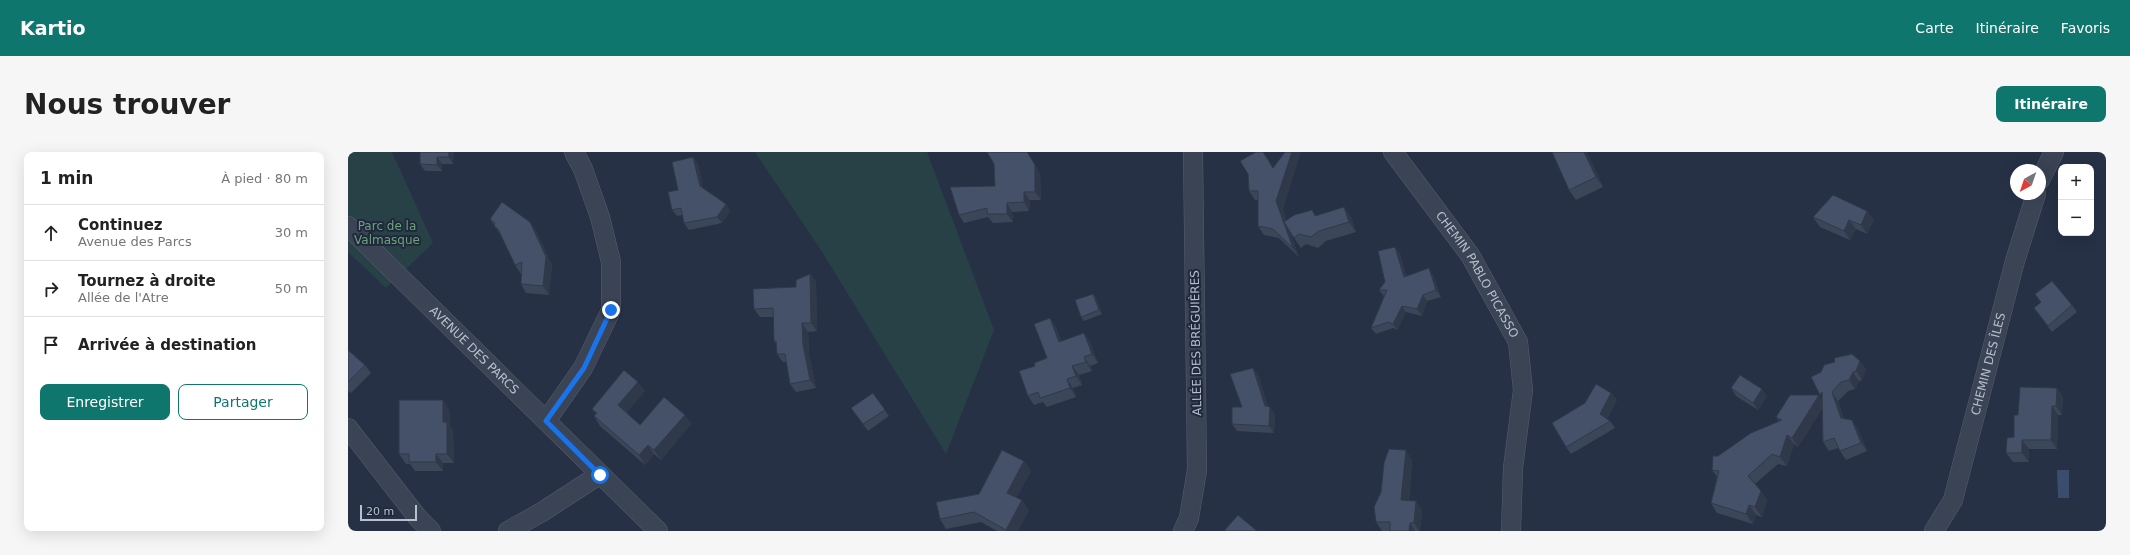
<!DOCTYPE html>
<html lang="fr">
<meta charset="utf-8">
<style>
body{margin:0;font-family:"DejaVu Sans",sans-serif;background:#f6f6f6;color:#222}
.controls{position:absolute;right:12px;top:12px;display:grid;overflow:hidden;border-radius:8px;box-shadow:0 4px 16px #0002}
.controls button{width:36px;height:36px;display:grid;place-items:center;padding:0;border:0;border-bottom:1px solid #e0e0e0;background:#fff;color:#222;font:20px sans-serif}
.compass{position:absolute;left:1662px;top:12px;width:36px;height:36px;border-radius:50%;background:#fff;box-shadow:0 4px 16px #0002;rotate:220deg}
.scale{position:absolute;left:12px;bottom:10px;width:57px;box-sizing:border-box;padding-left:4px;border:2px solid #b8bfce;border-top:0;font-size:11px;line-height:14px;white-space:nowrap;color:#b8bfce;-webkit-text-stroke:3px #1f293b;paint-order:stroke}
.stop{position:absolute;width:12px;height:12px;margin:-9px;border:3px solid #1a73e8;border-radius:50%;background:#fff}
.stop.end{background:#1a73e8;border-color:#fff;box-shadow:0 1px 4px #0008}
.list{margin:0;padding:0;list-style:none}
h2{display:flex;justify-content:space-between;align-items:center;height:52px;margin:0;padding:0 16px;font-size:17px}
h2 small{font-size:13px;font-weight:400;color:#767676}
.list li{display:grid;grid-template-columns:26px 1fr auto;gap:12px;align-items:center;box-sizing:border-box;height:56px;padding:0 16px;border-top:1px solid #e0e0e0}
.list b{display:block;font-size:15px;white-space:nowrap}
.list p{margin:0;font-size:13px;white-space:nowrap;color:#767676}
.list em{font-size:13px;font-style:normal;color:#767676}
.actions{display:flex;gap:8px;padding:12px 16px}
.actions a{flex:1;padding:9px 0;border:1px solid #0f766e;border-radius:8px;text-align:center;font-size:14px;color:#0f766e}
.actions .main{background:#0f766e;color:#fff}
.icon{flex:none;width:22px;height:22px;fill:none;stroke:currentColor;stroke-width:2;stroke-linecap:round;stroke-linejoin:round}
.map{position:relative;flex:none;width:1758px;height:379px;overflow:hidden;border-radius:8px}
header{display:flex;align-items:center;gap:24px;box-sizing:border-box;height:56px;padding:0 20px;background:#0f766e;color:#fff}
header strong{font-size:19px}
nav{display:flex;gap:22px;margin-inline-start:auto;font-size:14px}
.intro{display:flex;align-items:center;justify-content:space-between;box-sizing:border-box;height:96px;padding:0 24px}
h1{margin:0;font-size:28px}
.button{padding:10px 18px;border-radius:8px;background:#0f766e;color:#fff;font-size:14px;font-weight:700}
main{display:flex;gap:24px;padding:0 24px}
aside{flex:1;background:#fff;border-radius:8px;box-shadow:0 4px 16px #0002}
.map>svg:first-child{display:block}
</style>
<header>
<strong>Kartio</strong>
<nav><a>Carte</a><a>Itinéraire</a><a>Favoris</a></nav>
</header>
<div class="intro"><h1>Nous trouver</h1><a class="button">Itinéraire</a></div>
<main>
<aside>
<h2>1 min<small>À pied · 80 m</small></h2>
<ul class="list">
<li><svg class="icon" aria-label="ahead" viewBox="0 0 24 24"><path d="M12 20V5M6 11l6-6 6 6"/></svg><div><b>Continuez</b><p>Avenue des Parcs</p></div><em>30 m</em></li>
<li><svg class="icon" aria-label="right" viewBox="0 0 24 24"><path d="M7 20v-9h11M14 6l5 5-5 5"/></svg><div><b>Tournez à droite</b><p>Allée de l'Atre</p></div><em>50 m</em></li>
<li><svg class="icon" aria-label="arrive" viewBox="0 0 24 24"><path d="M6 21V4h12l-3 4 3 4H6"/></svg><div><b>Arrivée à destination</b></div></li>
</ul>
<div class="actions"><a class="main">Enregistrer</a><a>Partager</a></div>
</aside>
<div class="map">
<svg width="1758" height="379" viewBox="0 0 1758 379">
<rect width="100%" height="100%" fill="#263146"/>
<path fill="#284147" d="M0,0H44L85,91L38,136L0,100Z
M407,0H579L646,178L598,302L471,95Z"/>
<path fill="#3b4d6f" d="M1709,318H1721V346H1710Z"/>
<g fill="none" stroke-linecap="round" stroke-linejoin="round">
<g stroke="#565f70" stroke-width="20">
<g id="minor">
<path id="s1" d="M1045,0L1122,103L1170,190L1175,238L1165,316L1163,379"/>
<path d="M1692,28L1706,0"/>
<path id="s2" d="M0,74L310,379"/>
<path d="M198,269L235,216L263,158V110L252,65L235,17L226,0"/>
<path d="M0,276L70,366L83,379"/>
<path d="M160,379L194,360L251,323"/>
<path d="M835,379L841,366L849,318L845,0"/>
<path id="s3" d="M1586,379L1605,348L1667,109L1688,42"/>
</g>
</g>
<use href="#minor" stroke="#3b4455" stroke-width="19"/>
</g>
<path fill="#3b4659" d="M72,0H106L105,12H94V19H77L72,12Z
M1239,0L1255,35L1228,48L1221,38Z
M345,5L350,12L355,37L378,52L382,59L374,71L341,78L336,71L334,63L329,64L324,58L330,38Z
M920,6L938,68L964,58L968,64L996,55L1003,65L1008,80L978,89L970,96L958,92L953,96L942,80L951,105L931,86L916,83L910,74V48H907L901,39Z
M646,12L692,21L693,48H682L681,59L664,60L665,70L645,71L640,65L616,71L611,63L647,34Z
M1519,59L1526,68L1519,82L1508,77L1502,88L1472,75L1465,65Z
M142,67L188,79L204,113L201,143L178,141L173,132L174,121L173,122L167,113L153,83L152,82Z
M1047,95L1052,102L1058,124L1085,123L1093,145L1079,149L1074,164L1058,160L1049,178L1045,176L1028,182L1023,176L1036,144L1031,138L1037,130Z
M462,122L468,130L469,179L460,180L461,202L468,236L448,240L442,232L439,210H435L429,202V193L426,189V165H412L406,157L448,135Z
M745,142L748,146L754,162L736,169L733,165Z
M1687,142L1724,153L1729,160L1704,180L1686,156L1693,151Z
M702,166L708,175L713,189L736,181L742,190L750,211L742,214L744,219L731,223L734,233L725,236L728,245L699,255L695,250L686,253L680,244L687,214L699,206Z
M0,198L17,213L23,221L3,241L0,239Z
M1512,209L1518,218L1514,228L1511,229L1507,237L1500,239L1490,249L1496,266L1510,277L1519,299L1498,308L1490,296L1481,299L1475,290L1474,257L1450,295L1446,292L1439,314L1430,312L1407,332L1419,348L1414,365L1408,363L1405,372L1369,361L1363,351L1369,325L1364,318L1370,304L1431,269L1428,265L1474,247L1473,220L1487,210Z
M905,216L910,223L920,255L927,262L926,281L889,279L884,272L894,255Z
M1383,236L1419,244L1410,258L1388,244Z
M1709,236L1715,245L1714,263H1710L1709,297H1681V310H1665L1658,301L1666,285L1670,263Z
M297,239L278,261L292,273L337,263L343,272L313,308L306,302L297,313L252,274L246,264L248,262L244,257Z
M525,241L541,264L520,279L503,256Z
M1263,241L1269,248L1259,267L1262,269L1267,276L1223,302L1218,295Z
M101,257L102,274L105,279L106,311H95V319H67L62,312H58L51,302Z
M1064,308L1061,349H1068L1074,359L1072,379H1034L1028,370L1033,340Z
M676,309L683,319L668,346L681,358L670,379H649L633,370L598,377L592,367L631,342Z"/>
<path fill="#303949" d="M101,0H106L105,12L101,5Z
M679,0H680L692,21L693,48L687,40Z
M915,0L920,6L931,25L925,16Z
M944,0H953L935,58L951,105L945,96L928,49Z
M1236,0H1239L1255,35L1248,25Z
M89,5L94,12V19L89,13Z
M345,5L350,12L356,41L352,34Z
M676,40L682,48L681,59L676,50Z
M659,51L664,60L665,70L659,62Z
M378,52L382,59L374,71L369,65Z
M996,55L1003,65L1008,80L1001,70Z
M1519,59L1526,68L1519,82L1513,73Z
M1501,68L1508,77L1502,88L1496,79Z
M182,70L188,79L204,113L201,143L195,134Z
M1047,95L1052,102L1060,131L1056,125Z
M1081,116L1085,123L1093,145L1088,138Z
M462,122L468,130L469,179L463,171Z
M745,142L748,146L754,162L751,158Z
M1075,143L1079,149L1074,164L1069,157Z
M1054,154L1058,160L1049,178L1045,172Z
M702,166L708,175L717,199L711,190Z
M454,171L460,180L461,202L468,236L462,228L455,193Z
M736,181L742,190L750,211L744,202Z
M736,205L742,214L744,219L738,210Z
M1512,209L1518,218L1514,228L1508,219Z
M724,214L731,223L734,233L728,224Z
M905,216L910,223L922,261V255L927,262L926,281L921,274L917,254Z
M1505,220L1511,229L1507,237L1501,228Z
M719,227L725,236L728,245L722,236Z
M290,230L297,239L276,263L270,253Z
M1709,236L1715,245L1714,263L1708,254Z
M1414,237L1419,244L1410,258L1405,251Z
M1484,240L1490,249L1499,275L1493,266Z
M1263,241L1269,248L1257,270L1252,262Z
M1471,243L1477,252L1450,295L1444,286Z
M95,248L101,257L102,274L105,279L106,311L99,302L95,270Z
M1704,254L1710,263L1709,297L1703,288Z
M337,263L343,272L313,308L306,298Z
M1504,268L1510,277L1519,299L1513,291Z
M1439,283L1446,292L1439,314L1432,305Z
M1674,288L1681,297V310L1674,301Z
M300,293L306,302L297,313L291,303Z
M1058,298L1064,308L1060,357L1053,348Z
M88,302L95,311V319L88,310Z
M676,309L683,319L666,350L659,341Z
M1413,339L1419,348L1414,365L1407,355Z
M674,348L681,358L670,379H659L658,378Z
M1068,349L1074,359L1072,379H1071L1066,371Z
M1401,353L1408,363L1405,372L1398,362Z
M1062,371L1067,379H1061Z"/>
<path fill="#455168" stroke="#303949" d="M72,0H101V5H89V13L72,12Z
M639,0H679L687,13V40H676V50L659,51V62H639V56L611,63L602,35L647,34L646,12Z
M908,0H915L925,16L937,0H944L928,49L945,96L925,77L910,74V39H901L900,22L892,9Z
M1204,0H1236L1248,25L1221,38Z
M345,5L352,34L378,52L369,65L336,71L333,56L324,58L320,40L330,38L324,10Z
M1485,43L1519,59L1513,73L1501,68L1496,79L1465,65Z
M154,50L182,70L198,105L195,134L173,132L174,110L167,113L150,77L146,74L147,71L142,67Z
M996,55L1001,70L971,79L963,85L951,82L946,86L936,70L946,63L964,58L967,64Z
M1047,95L1056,125L1081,116L1088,138L1075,143L1069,157L1054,154L1045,172L1040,170L1023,176L1039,138H1031L1037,130L1030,99Z
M462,122L463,171H454L455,193L462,228L442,232L437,202H429L428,189H426L425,156L406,157L405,137L448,135V128Z
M1704,129L1724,153L1700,174L1686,156L1693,150L1687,142Z
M745,142L751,158L733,165L727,148Z
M702,166L711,190L736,181L744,202L736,205L738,210L724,214L728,224L719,227L722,236L692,246L690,240L680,244L671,219L687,214L686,211L699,206L686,172Z
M0,198L17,213L0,230Z
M1504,202L1512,209L1508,219L1505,220L1501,228L1493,230L1484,240L1493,266L1504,268L1513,291L1492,299L1486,286L1475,290L1474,240L1472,243L1463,225L1473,220L1476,213L1487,210L1486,206Z
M905,216L917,254L922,255L921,274L884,272V255H894L882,222Z
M276,218L290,230L270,253L292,273L316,245L337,263L306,298L300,293L291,303L246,264L249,261L244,257Z
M1392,223L1414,237L1405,251L1383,236Z
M1248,232L1263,241L1252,262L1262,269L1218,295L1204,271L1237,251Z
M1672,235L1709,236L1708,254H1704L1703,288H1674V301H1658L1659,286L1666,285V263H1670Z
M525,241L537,258L515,272L503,256Z
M1442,243H1471L1444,286L1439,283L1432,305L1424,302L1400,324L1413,339L1407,355L1401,353L1398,362L1363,351L1371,319L1364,318L1365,304H1370L1403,281L1434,268L1428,265Z
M51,248H95V270H99V302H88V310H61V302H51Z
M1041,297L1058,298L1053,348L1068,349L1066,371H1062L1061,379H1042V370H1028L1026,355L1033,340L1036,311Z
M654,298L676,309L659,341L674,348L658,378L626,360L592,367L588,350L631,342Z
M890,363L909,379H876Z"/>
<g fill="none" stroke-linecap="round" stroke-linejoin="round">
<path stroke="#1a73e8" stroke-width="5" d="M252,323L198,269L236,216L263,158"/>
</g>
<g text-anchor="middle" stroke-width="4" stroke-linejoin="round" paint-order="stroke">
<g font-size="12" fill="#6ea17d" stroke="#1f293b">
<text x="39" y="78">Parc de la<tspan x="39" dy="14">Valmasque</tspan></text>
</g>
<g font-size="12" fill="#b8bfce" stroke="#1f293b">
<text dy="4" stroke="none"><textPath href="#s1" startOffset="149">CHEMIN PABLO PICASSO</textPath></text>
<text transform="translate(848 191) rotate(-91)" y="4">ALLÉE DES BRÉGUIÈRES</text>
<text dy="4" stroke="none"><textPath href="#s2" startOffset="177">AVENUE DES PARCS</textPath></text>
<text dy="4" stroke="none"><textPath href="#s3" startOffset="177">CHEMIN DES ÎLES</textPath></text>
</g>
</g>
</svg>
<div class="controls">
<button>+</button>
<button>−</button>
</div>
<svg class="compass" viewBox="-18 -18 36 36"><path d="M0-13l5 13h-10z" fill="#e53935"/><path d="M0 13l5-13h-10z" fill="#767676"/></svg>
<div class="scale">20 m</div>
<div class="stop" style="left:252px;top:323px"></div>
<div class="stop end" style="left:263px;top:158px"></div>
</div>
</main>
